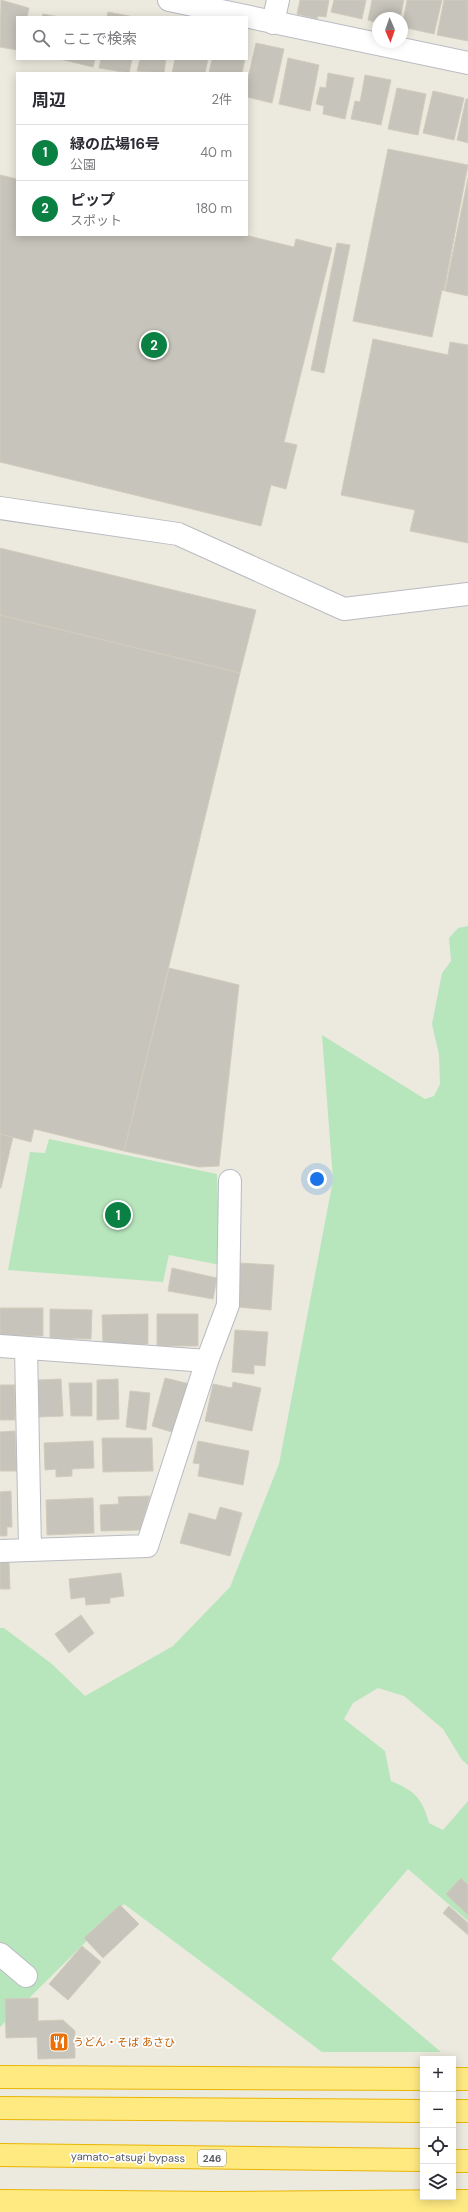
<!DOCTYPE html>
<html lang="ja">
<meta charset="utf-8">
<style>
body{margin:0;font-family:"DM Sans","Noto Sans JP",sans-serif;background:#f2f2f3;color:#2b2b33}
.controls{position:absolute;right:12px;bottom:12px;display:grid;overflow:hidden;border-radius:0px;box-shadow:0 2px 10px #0003}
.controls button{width:36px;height:36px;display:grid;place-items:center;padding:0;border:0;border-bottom:1px solid #e1e1e2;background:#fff;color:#2b2b33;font:20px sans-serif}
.compass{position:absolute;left:372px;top:12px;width:36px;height:36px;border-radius:50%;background:#fff;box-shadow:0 2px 10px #0003;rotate:178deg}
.you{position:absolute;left:317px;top:1179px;width:14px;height:14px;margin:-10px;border:3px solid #fff;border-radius:50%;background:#1a73e8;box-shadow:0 0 0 6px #1a73e833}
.badge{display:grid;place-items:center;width:26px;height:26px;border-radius:50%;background:#0b8043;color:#fff;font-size:13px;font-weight:700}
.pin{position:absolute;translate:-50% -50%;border:2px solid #fff;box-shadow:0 1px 4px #0006}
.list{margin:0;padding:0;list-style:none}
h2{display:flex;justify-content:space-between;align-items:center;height:52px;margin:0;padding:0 16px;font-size:17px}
h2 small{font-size:13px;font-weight:400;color:#7c7c81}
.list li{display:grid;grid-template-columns:26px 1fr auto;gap:12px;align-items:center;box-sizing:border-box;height:56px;padding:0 16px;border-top:1px solid #e1e1e2}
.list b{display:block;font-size:15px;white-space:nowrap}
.list p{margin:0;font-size:13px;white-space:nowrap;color:#7c7c81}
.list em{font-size:13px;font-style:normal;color:#7c7c81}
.icon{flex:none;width:22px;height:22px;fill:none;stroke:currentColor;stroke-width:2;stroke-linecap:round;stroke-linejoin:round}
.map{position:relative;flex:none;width:468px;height:2212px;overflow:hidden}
.search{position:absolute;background:#fff;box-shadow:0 2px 10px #0003;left:16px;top:16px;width:232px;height:44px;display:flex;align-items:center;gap:10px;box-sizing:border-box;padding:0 14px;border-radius:0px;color:#7c7c81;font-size:15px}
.panel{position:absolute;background:#fff;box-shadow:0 2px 10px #0003;left:16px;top:72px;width:232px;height:164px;border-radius:0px}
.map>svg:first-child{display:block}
</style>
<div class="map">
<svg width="468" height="2212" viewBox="0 0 468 2212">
<rect width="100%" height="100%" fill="#eceade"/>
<path fill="#b8e6bc" d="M468,926V1765L462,1760L443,1729L404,1696L378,1688L353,1703L344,1719L385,1751L391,1781C414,1791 422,1797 429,1823L443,1830L468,1801V1921L408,1869L331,1959L441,2052H322L124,1904L0,2027V1628H4L52,1664L85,1696L173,1646L230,1587L279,1464L333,1180L322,1035L425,1099L434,1096L440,1084L439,1055L432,1024L442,973L451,961L449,938L458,928Z
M49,1139L217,1174L220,1265L169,1255L163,1282L8,1270L30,1152L45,1153Z"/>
<path fill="#c7c4bb" stroke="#d1ccbc" d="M1,0L29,8L27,17H17V50L0,47Z
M300,0H329L326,17L318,16L317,19L297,14Z
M334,0H366L362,19L331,12Z
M372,0H404L400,18H378V23L368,20Z
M407,0H442L434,34L402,27Z
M444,0H468V41L437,35Z
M108,12L134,17H107Z
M43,14L59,17H42Z
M256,43L284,49L272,103L247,97V82Z
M288,58L319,65L310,111L279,104Z
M60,59H95L93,67Z
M101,59H132L129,73L99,68Z
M140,59H166L164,73L137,71Z
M175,59H208L205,73H172Z
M212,59H245L242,73H209Z
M328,73L354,78L345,119L323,114L324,106L316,104L320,87L326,88Z
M365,75L391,80L381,125L351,119L355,101L360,102Z
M397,88L426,94L418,135L388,129Z
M433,91L464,98L454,140L423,133Z
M466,99H468V143L457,140Z
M388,149L468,165L444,291L442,290L432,337L353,321Z
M0,175L17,179V235H245L294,247L296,239L332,248L284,442L297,445L286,489L271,485L261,526L0,462Z
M468,178V296L445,291Z
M337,243L350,245L324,373L311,370Z
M373,339L448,355L450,342L468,345V543L410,531L415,510L341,495Z
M0,548L256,610L240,673L0,615Z
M0,615L240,673L124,1151L34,1129L31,1142L0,1134Z
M169,968L239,985L219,1166L199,1167L124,1151Z
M0,1134L13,1137L1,1188H0Z
M240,1263L274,1265L271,1310L237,1307Z
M172,1268L217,1278L213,1299L168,1291Z
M0,1308H43V1336H0Z
M50,1309L92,1310L91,1339L50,1338Z
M148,1314V1344L103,1345L102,1315Z
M157,1314H198V1346H157Z
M235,1330L268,1332L265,1366L254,1365V1374L232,1372Z
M165,1378L190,1384L175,1433L152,1426Z
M61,1379L63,1416L39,1417L38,1380Z
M118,1379L119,1419L97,1420V1380Z
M233,1382L261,1388L252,1431L205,1421L213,1384L232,1388Z
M69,1383H92V1416H71Z
M0,1385H15V1420H0Z
M130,1391L150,1393L146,1430L126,1427Z
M15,1431L17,1471H0V1432Z
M102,1438H152L153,1471L103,1472Z
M93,1441L94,1468L72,1469V1476L56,1477V1469L45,1470L44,1443Z
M198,1441L249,1451L243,1485L198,1476L200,1464L193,1463Z
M11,1491L12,1527H7V1536H0V1492Z
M150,1496L140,1530L101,1531L100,1505L119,1504L118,1497Z
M93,1498L94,1533L47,1535L46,1500Z
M220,1507L242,1513L230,1556L180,1543L189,1513L216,1520Z
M0,1562H9L10,1589H0Z
M121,1573L124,1596L110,1598V1603L86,1605L85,1597L71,1599L69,1579Z
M81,1615L94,1633L69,1653L55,1634Z
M461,1878L468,1885V1915L446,1894Z
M120,1905L139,1924L103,1958L84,1938Z
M449,1906L468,1923V1935L443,1913Z
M82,1946L101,1962L68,2000L49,1984Z
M38,1998V2021L63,2020L75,2031V2058L38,2059L37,2037L6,2038L5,1999Z"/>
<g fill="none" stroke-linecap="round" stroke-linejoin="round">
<g stroke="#b9bbc2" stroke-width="24">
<path id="street" d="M169,0L468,63
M273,23L278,0
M0,508L178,534L344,609L468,594
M0,1346L207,1361L147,1546L0,1551
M26,1348L30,1550
M207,1361L228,1305L230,1181
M0,1954L26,1976"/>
</g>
<g stroke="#eab500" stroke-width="24">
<path id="highway" d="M0,2077L423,2079
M453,2079H468
M0,2108L423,2111
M453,2111H468
M0,2155L423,2160
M453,2161H468
M0,2201L220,2203L468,2201"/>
</g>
<use href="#street" stroke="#fff" stroke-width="22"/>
<use href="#highway" stroke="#ffea82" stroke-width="22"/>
</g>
<defs>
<g id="restaurant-square" transform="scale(1)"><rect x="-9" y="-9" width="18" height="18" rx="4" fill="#e8710a" stroke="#fff"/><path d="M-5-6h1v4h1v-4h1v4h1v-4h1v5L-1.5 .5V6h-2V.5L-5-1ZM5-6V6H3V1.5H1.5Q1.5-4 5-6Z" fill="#fff"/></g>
</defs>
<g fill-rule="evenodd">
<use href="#restaurant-square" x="59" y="2042"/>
</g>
<g text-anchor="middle" stroke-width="3.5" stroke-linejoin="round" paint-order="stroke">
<rect fill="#fff" stroke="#898c90" stroke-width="1" x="198" y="2150" width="28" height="16" rx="3"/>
<g font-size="10" font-weight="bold" fill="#575b61">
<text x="212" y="2162">246</text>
</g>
<g font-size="11" fill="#c56008" stroke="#fff" text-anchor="start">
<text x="73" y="2046">うどん・そば あさひ</text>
</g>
<g font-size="11" fill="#575b61" stroke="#fff">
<text transform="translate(128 2157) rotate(1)" y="4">yamato-atsugi bypass</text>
</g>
</g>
</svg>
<div class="controls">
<button>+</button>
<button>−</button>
<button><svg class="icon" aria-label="locate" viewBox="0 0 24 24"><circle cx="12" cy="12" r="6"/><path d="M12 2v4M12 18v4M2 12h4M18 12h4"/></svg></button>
<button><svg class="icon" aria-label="layers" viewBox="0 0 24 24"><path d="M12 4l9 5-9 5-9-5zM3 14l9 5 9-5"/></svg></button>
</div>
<svg class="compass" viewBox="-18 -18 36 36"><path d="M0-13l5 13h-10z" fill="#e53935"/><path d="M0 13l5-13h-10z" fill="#7c7c81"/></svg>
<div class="you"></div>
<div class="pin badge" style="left:118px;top:1215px">1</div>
<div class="pin badge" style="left:154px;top:345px">2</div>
<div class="search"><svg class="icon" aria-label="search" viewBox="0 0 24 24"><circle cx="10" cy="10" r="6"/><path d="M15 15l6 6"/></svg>ここで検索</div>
<section class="panel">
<h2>周辺<small>2件</small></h2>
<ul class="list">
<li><span class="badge">1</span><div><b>緑の広場16号</b><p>公園</p></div><em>40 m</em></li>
<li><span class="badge">2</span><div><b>ピップ</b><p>スポット</p></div><em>180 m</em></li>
</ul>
</section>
</div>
